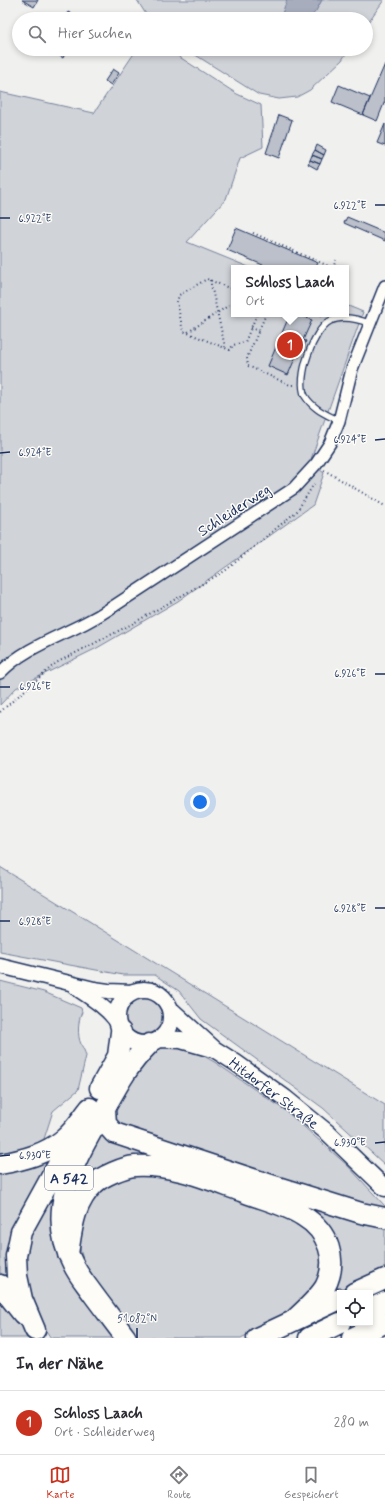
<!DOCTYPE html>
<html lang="de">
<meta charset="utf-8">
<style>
body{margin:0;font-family:Mynerve,sans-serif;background:#f2f2f3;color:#2b2b33}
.controls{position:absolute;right:12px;bottom:12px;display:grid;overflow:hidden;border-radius:0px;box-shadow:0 2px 6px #0003}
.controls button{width:36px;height:36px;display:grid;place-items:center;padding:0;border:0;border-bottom:1px solid #e1e1e2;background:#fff;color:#2b2b33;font:20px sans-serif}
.you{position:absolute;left:200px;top:802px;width:14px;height:14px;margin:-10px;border:3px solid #fff;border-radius:50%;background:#1a73e8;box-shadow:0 0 0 6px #1a73e833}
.badge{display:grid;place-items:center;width:26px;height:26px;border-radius:50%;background:#c8321e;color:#fff;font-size:13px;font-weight:700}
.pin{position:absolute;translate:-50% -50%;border:2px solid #fff;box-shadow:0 1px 4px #0006}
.popup{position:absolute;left:231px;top:265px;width:118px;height:52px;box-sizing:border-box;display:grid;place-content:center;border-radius:0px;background:#fff;filter:drop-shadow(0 1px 3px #0005);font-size:13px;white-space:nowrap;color:#7c7c81}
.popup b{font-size:15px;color:#2b2b33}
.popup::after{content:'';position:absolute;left:50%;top:100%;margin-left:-8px;border:8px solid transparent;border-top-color:#fff}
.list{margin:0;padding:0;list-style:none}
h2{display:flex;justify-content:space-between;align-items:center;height:52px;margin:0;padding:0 16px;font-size:17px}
h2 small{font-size:13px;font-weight:400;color:#7c7c81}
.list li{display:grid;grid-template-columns:26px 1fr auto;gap:12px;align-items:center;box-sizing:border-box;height:64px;padding:0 16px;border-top:1px solid #e1e1e2}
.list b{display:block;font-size:15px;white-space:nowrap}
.list p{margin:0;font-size:13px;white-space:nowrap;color:#7c7c81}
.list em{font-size:13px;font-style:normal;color:#7c7c81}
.icon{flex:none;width:22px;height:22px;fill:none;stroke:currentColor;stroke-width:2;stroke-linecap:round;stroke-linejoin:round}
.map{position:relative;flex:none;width:385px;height:1338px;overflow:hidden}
.search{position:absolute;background:#fff;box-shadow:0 2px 6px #0003;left:12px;right:12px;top:12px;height:44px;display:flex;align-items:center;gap:10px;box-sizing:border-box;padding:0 14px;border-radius:22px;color:#7c7c81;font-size:15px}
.sheet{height:116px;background:#fff}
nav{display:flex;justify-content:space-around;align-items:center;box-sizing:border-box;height:56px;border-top:1px solid #e1e1e2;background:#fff;font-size:11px;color:#7c7c81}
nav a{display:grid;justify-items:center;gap:2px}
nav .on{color:#c8321e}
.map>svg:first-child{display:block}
</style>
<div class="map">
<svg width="385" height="1338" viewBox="0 0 385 1338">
<rect width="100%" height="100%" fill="#f0f0ee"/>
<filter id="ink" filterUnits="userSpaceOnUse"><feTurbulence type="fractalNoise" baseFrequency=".025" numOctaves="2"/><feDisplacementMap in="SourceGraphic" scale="8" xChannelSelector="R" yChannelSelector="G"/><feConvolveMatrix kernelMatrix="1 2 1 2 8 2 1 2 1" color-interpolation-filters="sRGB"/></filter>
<g filter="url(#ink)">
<path fill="#d0d3d8" stroke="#76819b" d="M137,0H384L366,25V19H149Z
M137,49H167L237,94L261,105L263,147L240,158L226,199L187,242L251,268H234V314H346V305L363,312L310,462L324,473L313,505L178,601L97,648L16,688L0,705V92L94,113Z
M186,49H349L342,60L310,90L297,97L279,99L259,95Z
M0,867L385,1105V1165L323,1108L201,1019L179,991L155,975H123L0,952Z
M0,981L44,992L81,1008L82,1012C78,1020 77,1036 81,1044C83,1049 85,1051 86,1056L78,1090L53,1111L43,1142L13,1154L0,1156Z
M123 1018a20 20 0 1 1 40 0a20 20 0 1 1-40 0Z
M174,1046L197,1052L216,1063L286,1111L348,1166L385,1206V1215L117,1129L114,1102L146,1056L162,1048Z
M96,1133L385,1224V1269L328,1297L322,1228L131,1162L65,1218Z
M53,1155L42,1178L14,1292L0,1272V1170Z
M69,1160L55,1213L118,1338H51L41,1324L24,1277L27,1240Z
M152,1171L250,1199L313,1230L325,1267L315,1292L280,1318L241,1338H137L94,1280L84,1263L80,1249V1230L91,1201L107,1183Z
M0,1295L32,1338H0Z"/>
<path fill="#a7adbd" stroke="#6f7b97" d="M287,0H322L316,11L309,19H280Z"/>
<path fill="#bbc0ca" stroke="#1b2f5e" d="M22,0H38L34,7Z
M68,12L80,19H63Z
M51,49H67L63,58L51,50Z
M385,64V101L377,121L363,115Z
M113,69L119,73L111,85L105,81Z
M339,85L370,98L363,115L332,102Z
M279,115L292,120L279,158L266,153Z
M385,124V146L377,143Z
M317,145L326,150L324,155L315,150Z
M315,150L324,155L322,159L312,155Z
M312,155L322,159L320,164L310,160Z
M310,160L320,164L317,169L308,164Z
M347,217L385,233V241L344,223Z
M236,228L318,263L315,268H270L227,250Z
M290,314H302L306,316V318L312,320L303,340L306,341L299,357L296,356L288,375L268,366Z"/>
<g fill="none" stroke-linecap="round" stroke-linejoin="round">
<g stroke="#1b2f5e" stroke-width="8">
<path id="service" d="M339,421C326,414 313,409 305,396C296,379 313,330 330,321C342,315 358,319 369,323"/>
</g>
<g stroke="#1b2f5e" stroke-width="14">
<path id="minor" d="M0,673C23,649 56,638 85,623C95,618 105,612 114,606L294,488L316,464L330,443L339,421L352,369L385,286"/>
</g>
<g stroke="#1b2f5e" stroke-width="17">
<path id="tertiary" d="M0,966L94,989L108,991L133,992
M76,988C91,998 106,1007 117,1022"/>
</g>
<g stroke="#1b2f5e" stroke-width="19">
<path id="secondary" d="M117 1017a27 27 0 1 1 54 0a27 27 0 1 1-54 0Z
M170,1009L214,1049L236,1063L285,1098L328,1133L385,1188
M161,1039L181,1040L209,1048"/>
</g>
<g stroke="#1b2f5e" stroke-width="23">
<path id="motorway" d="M100,1088L118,1056L121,1032
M105,1109L106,1124L114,1133L271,1185L361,1213L385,1218
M0,1164C23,1160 46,1154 64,1139C74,1131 82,1118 90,1108
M68,1254C72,1228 74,1203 94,1184C102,1176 124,1167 135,1166C172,1164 207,1179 241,1191C261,1199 285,1204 303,1216C328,1231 339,1260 325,1287C318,1298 304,1311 294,1320
M0,1285L23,1314
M354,1293L385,1279
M370,1309L385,1302
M35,1330L22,1299L17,1276L16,1256L21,1232L76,1132
M126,1338C115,1323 104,1309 93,1294C86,1284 78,1275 73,1264C46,1214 71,1167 97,1122C114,1093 124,1069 149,1044
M257,1338L340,1299
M309,1338L340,1323
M352,1338L385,1323"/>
</g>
<path stroke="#1b2f5e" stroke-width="2" stroke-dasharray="1 3" stroke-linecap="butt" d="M253,233L333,268
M333,268L336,260
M210,280L225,347
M234,290L207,279L179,295L177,302L183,331L230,350L233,345L245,342L257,314
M266,314L247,358L248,366L290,385H295
M317,314L323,317
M251,328L259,331
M188,332L234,302
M324,470L385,506
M0,712L56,663L130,625L225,571L297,511L314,484
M140,981C154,980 165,985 174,996"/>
<use href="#service" stroke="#fdfcf7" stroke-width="5.5"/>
<use href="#minor" stroke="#fdfcf7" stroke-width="11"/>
<use href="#tertiary" stroke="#fdfcf7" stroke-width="14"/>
<use href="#secondary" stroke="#fdfcf7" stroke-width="16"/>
<use href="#motorway" stroke="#fdfcf7" stroke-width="20"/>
</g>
</g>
<path fill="none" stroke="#1b2f5e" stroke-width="1.5" d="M375,205H385M0,218H10M375,440L385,439M0,453L10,452M375,674H385M0,687H10M375,908H385M0,921H10M375,1143L385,1142M0,1156L10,1155M137,1328V1338"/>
<g text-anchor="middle" stroke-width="3" stroke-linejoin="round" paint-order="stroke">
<rect fill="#fdfcf7" stroke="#5f6c8c" stroke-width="1" x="45" y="1166" width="48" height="24" rx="3"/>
<g font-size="14" font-weight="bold" fill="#1b2f5e">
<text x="69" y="1183">A 542</text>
</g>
<g font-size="15" fill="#1b2f5e" stroke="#fdfcf7">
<text transform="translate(234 510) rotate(-33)" y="5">Schleiderweg</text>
<text transform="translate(274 1093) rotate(37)" y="5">Hitdorfer Straße</text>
</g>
</g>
<g font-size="10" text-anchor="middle" fill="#1b2f5e" stroke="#fdfcf7" stroke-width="3" stroke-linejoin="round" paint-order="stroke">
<text x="350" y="209">6.922°E</text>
<text x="35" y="222">6.922°E</text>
<text x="350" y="443">6.924°E</text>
<text x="35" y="456">6.924°E</text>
<text x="350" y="677">6.926°E</text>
<text x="35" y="690">6.926°E</text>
<text x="350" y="912">6.928°E</text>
<text x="35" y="925">6.928°E</text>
<text x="350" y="1146">6.930°E</text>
<text x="35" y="1159">6.930°E</text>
<text x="137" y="1322">51.082°N</text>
</g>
</svg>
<div class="controls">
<button><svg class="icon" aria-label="locate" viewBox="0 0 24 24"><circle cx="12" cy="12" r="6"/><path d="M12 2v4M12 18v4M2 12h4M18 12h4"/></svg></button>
</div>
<div class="you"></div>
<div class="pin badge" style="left:290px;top:345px">1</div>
<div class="popup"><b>Schloss Laach</b>Ort</div>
<div class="search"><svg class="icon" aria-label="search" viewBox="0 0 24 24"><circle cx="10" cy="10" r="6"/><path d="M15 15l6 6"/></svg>Hier suchen</div>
</div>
<section class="sheet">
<h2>In der Nähe<small></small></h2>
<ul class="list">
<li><span class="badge">1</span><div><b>Schloss Laach</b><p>Ort · Schleiderweg</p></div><em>280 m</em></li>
</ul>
</section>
<nav>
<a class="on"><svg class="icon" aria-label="map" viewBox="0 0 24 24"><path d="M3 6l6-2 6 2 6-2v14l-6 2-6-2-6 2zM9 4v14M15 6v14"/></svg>Karte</a>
<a><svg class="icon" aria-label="directions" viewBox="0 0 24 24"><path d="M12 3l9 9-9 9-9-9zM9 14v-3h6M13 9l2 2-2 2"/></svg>Route</a>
<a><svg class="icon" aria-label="saved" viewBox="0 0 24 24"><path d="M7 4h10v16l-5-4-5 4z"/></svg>Gespeichert</a>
</nav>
